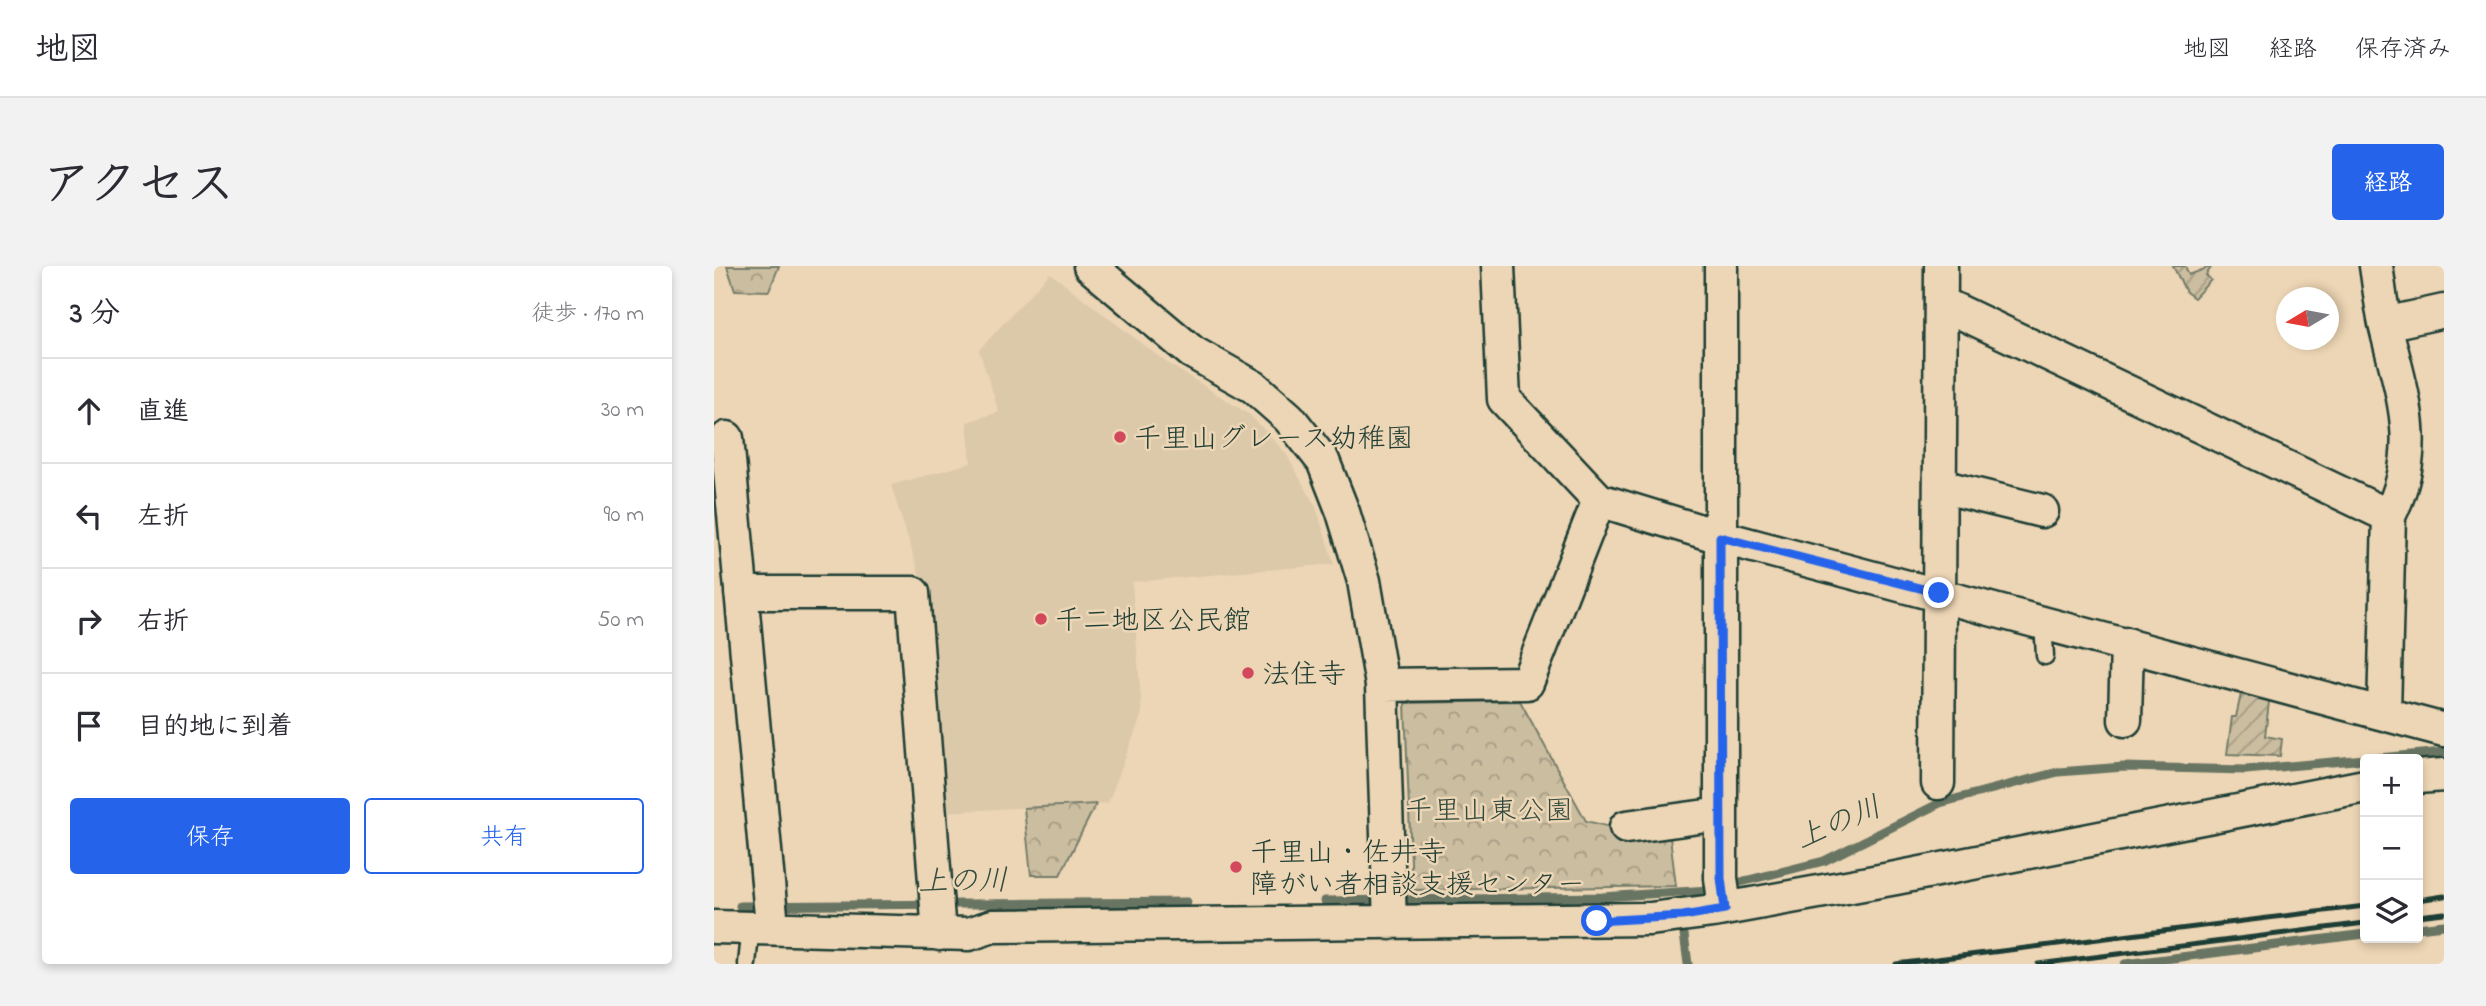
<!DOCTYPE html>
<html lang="ja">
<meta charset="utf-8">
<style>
body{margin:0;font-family:"Indie Flower","Klee One",sans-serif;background:#f2f2f3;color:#2b2b33}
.controls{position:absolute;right:21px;bottom:21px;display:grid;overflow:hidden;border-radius:7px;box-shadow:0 4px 10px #0003}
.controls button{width:63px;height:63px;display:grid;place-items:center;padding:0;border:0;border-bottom:2px solid #e1e1e2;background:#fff;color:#2b2b33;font:35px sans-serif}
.compass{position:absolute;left:1562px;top:21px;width:63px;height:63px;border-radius:50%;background:#fff;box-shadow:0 4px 10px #0003;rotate:260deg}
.stop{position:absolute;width:21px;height:21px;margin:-16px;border:5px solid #2563eb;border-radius:50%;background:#fff}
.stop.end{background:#2563eb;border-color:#fff;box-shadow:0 2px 7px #0008}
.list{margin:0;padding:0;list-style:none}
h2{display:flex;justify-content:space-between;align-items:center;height:91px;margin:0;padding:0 28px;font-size:30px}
h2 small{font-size:23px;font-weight:400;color:#7c7c81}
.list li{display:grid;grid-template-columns:46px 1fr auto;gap:21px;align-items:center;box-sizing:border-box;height:105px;padding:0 28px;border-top:2px solid #e1e1e2}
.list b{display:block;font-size:26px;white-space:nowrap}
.list em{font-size:23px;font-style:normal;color:#7c7c81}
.actions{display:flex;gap:14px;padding:21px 28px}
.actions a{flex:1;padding:16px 0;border:2px solid #2563eb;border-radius:7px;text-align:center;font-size:24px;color:#2563eb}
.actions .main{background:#2563eb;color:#fff}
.icon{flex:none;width:38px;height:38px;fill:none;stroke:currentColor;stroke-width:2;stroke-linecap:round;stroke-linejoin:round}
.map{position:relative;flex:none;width:1730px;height:698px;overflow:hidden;border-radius:7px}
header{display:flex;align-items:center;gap:42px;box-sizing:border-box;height:98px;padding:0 35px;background:#fff;border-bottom:2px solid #e1e1e2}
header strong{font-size:33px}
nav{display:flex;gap:38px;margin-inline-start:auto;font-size:24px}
.intro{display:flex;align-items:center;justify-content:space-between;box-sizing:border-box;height:168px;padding:0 42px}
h1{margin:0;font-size:49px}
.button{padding:18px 32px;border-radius:7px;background:#2563eb;color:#fff;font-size:24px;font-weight:700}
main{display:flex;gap:42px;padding:0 42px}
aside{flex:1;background:#fff;border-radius:7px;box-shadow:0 4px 10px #0003}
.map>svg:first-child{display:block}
</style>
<header>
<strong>地図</strong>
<nav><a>地図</a><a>経路</a><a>保存済み</a></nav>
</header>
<div class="intro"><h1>アクセス</h1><a class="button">経路</a></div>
<main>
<aside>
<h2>3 分<small>徒歩 · 170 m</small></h2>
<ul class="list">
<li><svg class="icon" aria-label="ahead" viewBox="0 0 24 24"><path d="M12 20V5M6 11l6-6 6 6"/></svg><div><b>直進</b></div><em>30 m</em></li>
<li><svg class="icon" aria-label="left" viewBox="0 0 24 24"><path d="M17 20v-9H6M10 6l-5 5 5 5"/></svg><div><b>左折</b></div><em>90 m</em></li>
<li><svg class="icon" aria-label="right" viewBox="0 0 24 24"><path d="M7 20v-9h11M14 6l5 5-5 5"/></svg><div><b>右折</b></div><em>50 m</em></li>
<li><svg class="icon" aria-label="arrive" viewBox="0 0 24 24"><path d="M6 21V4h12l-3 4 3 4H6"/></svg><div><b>目的地に到着</b></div></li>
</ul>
<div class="actions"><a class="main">保存</a><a>共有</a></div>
</aside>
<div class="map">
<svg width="1730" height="698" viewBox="0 0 1730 698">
<defs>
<pattern id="park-crowns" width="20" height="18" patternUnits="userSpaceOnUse" patternTransform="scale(1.75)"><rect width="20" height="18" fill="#cbbda0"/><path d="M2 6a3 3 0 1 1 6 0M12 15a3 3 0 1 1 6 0" fill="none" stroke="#a49b83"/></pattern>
<pattern id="garden-furrows" width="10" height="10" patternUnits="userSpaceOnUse" patternTransform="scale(1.75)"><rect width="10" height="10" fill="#cbbda0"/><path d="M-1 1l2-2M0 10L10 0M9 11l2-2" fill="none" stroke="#a49b83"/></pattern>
</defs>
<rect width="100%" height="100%" fill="#edd6b5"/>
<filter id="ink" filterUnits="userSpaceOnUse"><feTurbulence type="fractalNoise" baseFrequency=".0143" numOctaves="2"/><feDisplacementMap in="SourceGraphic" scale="14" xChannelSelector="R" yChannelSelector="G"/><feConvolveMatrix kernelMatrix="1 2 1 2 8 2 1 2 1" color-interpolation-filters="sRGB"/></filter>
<g filter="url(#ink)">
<path fill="#dcc9aa" d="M336,7L452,96L536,149L571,186L602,241L620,298L418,316L428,448L394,537L230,546L210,323L177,219L257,197L253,156L285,146L265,84Z"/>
<path fill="url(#park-crowns)" stroke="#757d6a" stroke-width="2" d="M13,0H65L55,25L21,24Z
M806,435L872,555L920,567L955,563L962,620L698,624L691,437Z
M382,538L346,609H317L310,542Z"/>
<path fill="url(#garden-furrows)" stroke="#757d6a" stroke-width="2" d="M1459,0H1471L1475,9L1498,0L1492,9L1497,14L1480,32L1472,26Z
M1522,419L1556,427L1551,470L1568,473L1566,490L1513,488L1518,451H1522L1527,428L1521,427Z"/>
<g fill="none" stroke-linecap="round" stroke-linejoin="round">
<path stroke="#697563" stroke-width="9" d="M1653,493L1730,486
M611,635L888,631L995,624L1110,595L1226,537L1344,506L1410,501L1532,504L1651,493
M26,640L473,636
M1704,662L1730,659
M970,668L974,698
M1411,698L1651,668"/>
<g stroke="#1f3d34" stroke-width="21">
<path id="lane" d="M1329,355L1331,390
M33,698L37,660"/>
</g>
<g stroke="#1f3d34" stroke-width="37">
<path id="street" d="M376,0L478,86L540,121L575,152L609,195L629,246L650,315L668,419L676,657
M784,0L790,133L885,234L1006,271L1730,464
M1007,0V612L1011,643
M1662,0C1665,19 1667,39 1671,58C1688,129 1710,181 1675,250
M1227,37L1675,250L1670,446
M1671,58L1730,45
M13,172L58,660
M1226,220L1328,245
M27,327H199L225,668
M668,419L813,417L885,234
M1411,454L1413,378
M1704,511L1730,509
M1224,517L1227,0
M912,561L1007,548
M0,661L255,668L279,660L936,653L999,645L1182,612L1651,520"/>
</g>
<use href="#lane" stroke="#edd6b5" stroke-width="16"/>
<use href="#street" stroke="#edd6b5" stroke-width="32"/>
<path stroke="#1f3d34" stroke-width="5" d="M1704,634L1730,630
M1704,650L1730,647
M1182,698L1651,640
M1324,698L1651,657"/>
</g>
</g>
<g fill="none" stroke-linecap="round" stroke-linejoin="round" filter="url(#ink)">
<path stroke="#2563eb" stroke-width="9" d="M883,655L969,650L1011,643L1007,612L1006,271L1225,327"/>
</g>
<g fill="#d1495b" stroke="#edd6b5" stroke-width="2.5">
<circle cx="406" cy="171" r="7"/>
<circle cx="327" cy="353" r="7"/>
<circle cx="534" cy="407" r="7"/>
<circle cx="522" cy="601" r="7"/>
</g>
<g text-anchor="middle" stroke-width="5" stroke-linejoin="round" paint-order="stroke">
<g font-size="28" fill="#1f3d34" stroke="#edd6b5" text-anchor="start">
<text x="420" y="181">千里山グレース幼稚園</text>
<text x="341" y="363">千二地区公民館</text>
<text x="548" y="417">法住寺</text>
<text x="536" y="595">千里山・佐井寺<tspan x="536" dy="32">障がい者相談支援センター</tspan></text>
</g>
<g font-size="28" fill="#304a3f" stroke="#edd6b5">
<text x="775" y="553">千里山東公園</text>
</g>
<g font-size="30" font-style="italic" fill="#324b40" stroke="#edd6b5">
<text transform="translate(1124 556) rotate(-23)" y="10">上の川</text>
<text transform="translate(249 614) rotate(-1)" y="10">上の川</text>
</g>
</g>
</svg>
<div class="controls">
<button>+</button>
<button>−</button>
<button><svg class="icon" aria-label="layers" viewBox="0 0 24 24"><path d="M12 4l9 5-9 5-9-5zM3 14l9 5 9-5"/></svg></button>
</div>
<svg class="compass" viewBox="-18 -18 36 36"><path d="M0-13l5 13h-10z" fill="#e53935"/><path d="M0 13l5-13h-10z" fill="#7c7c81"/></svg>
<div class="stop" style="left:883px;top:655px"></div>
<div class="stop end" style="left:1225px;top:327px"></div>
</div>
</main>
